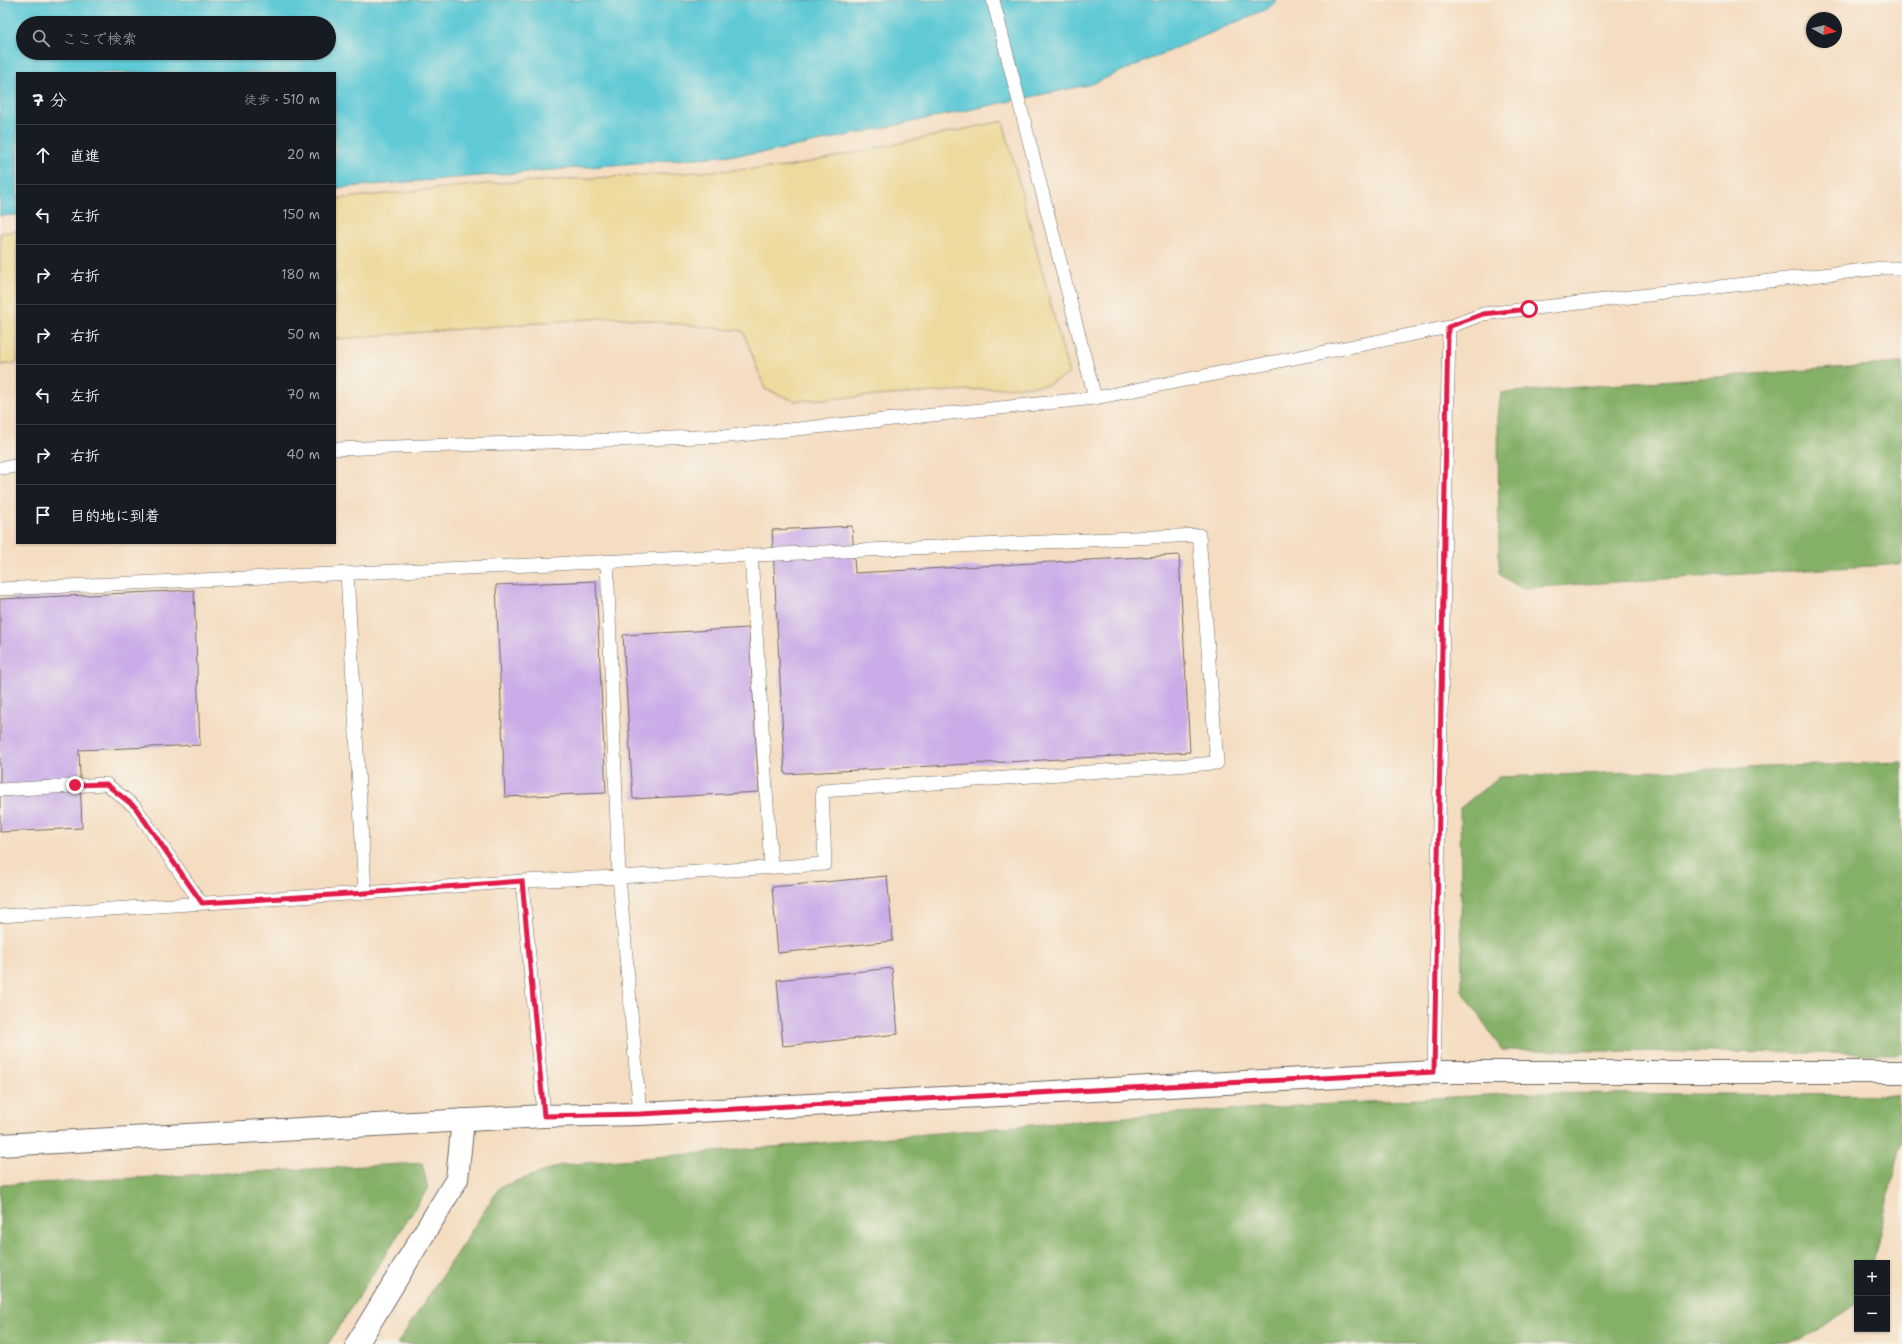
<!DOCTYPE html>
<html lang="ja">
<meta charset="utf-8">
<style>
body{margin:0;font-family:"Shantell Sans","Klee One",sans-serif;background:#20242c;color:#f1f3f6}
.controls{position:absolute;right:12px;bottom:12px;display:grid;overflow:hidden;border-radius:0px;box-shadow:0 1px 3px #0004}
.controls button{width:36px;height:36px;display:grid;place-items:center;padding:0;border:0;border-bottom:1px solid #363941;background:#171b24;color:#f1f3f6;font:20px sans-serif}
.compass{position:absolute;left:1806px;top:12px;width:36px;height:36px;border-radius:50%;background:#171b24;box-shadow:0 1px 3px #0004;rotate:98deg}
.stop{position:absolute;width:12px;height:12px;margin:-9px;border:3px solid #e11d48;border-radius:50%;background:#fff}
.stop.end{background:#e11d48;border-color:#fff;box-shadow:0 1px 4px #0008}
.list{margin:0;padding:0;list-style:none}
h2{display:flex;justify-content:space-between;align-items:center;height:52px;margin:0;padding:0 16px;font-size:17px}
h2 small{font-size:13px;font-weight:400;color:#9ea1a6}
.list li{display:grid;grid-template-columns:26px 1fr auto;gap:12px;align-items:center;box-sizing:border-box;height:60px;padding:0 16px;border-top:1px solid #363941}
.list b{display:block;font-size:15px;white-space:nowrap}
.list em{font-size:13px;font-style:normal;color:#9ea1a6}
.icon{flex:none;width:22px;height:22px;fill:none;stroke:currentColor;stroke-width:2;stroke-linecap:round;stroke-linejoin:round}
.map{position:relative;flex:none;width:1902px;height:1344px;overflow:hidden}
.search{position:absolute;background:#171b24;box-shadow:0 1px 3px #0004;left:16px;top:16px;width:320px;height:44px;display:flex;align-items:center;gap:10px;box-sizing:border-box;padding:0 14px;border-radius:22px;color:#9ea1a6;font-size:15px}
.panel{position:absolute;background:#171b24;box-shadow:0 1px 3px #0004;left:16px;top:72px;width:320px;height:472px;border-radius:0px}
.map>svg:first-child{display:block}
</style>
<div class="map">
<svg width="1902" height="1344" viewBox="0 0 1902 1344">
<rect width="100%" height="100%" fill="#f7f3e8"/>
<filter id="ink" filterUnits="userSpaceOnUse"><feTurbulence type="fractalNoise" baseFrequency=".025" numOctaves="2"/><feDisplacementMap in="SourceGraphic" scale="8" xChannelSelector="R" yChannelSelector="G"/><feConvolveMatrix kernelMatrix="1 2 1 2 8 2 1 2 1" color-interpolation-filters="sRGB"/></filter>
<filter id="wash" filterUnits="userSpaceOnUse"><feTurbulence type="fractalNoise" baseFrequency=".012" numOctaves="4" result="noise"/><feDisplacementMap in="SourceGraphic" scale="16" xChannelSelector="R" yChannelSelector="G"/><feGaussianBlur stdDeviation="0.9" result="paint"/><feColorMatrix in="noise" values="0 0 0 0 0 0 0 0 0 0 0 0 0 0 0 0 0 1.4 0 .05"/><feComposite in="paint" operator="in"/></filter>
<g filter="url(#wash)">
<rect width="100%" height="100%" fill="#f4ddc1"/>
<path fill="#85b067" stroke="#586e49" d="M1902,363V564L1521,588L1499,574L1498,414L1501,393Z
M1902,762V1054L1502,1050L1462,990L1460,808L1499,777Z
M1521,1093L1897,1095L1901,1140L1873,1263H1857V1304L1801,1341L1759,1344H397L500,1187L561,1165L1161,1114Z
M422,1163L428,1188L328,1344H0V1185Z"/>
<path fill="#eeda9e" stroke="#8c8264" d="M1003,121L1069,374L1047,385L795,401L765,389L743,331L614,317L335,339V199L485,184L787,167Z
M17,231V363L0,365V233Z"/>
<path fill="#5ec9d6" stroke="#447a80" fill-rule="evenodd" d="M0,0H1277L1269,8L1092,84L769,152L335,188V73H17V215L0,216ZM23,23H329V53H23Z"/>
<g id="blocks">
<path fill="#c9ace8" d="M852,526L855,573L1179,555L1190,752L785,774L772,530Z
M596,581L606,793L505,797L496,585Z
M194,590L200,745L79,750L82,828L0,832V599Z
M749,628L759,792L633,799L623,635Z
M887,876L893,941L778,953L772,887Z
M892,968L898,1034L783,1046L777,980Z"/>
</g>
</g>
<g filter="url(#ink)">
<use href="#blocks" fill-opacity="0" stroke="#716960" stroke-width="1"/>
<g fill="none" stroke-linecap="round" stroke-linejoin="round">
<g stroke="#716960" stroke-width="14">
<path id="service" d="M993,0L1095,398
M335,449L731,436L1095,398L1449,327
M0,468L17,466
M751,555L771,867
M607,561L619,877L640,1114
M347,573L365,893
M0,589L1199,535L1217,763L822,791L825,864L619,877L522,881L365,893L0,916
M0,790L106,784L135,807L201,903
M522,881L544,1116
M1434,1072L1449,327L1483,314L1882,268H1902"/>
</g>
<g stroke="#716960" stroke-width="24">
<path id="minor" d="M1434,1072H1902
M357,1344L457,1179L463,1120"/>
</g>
<g stroke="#716960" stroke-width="24">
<path id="tertiary" d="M0,1145L544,1116L640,1114L1434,1072"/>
</g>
<use href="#service" stroke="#fff" stroke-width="13"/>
<use href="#minor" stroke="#fff" stroke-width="22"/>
<use href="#tertiary" stroke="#fff" stroke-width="22"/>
</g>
</g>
<g fill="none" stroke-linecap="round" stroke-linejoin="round" filter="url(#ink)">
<path stroke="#e11d48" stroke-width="5" d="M75,785L106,784L135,807L202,903L365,893L522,881L544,1116L640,1114L1434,1072L1448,327L1483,314L1529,309"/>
</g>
</svg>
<div class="controls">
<button>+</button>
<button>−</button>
</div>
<svg class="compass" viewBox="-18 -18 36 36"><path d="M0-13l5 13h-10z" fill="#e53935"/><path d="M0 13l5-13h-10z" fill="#9ea1a6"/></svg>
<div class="stop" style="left:1529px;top:309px"></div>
<div class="stop end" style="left:75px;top:785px"></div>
<div class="search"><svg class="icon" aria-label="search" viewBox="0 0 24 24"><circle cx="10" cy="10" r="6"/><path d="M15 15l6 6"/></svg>ここで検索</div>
<section class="panel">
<h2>7 分<small>徒歩 · 510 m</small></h2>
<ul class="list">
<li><svg class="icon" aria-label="ahead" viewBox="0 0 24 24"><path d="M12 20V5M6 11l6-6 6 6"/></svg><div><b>直進</b></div><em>20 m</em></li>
<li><svg class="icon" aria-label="left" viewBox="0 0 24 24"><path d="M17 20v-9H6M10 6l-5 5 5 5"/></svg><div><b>左折</b></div><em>150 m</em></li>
<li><svg class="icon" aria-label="right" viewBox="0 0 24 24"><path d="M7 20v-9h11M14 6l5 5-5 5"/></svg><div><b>右折</b></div><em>180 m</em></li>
<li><svg class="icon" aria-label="right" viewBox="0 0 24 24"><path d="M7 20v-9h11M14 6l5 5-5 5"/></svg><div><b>右折</b></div><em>50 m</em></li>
<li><svg class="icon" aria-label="left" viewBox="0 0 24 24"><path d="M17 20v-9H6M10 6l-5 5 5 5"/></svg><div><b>左折</b></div><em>70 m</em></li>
<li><svg class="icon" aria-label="right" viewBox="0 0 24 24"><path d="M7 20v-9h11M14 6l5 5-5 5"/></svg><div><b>右折</b></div><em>40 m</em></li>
<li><svg class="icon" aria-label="arrive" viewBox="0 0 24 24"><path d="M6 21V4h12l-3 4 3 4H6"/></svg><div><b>目的地に到着</b></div></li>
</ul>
</section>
</div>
